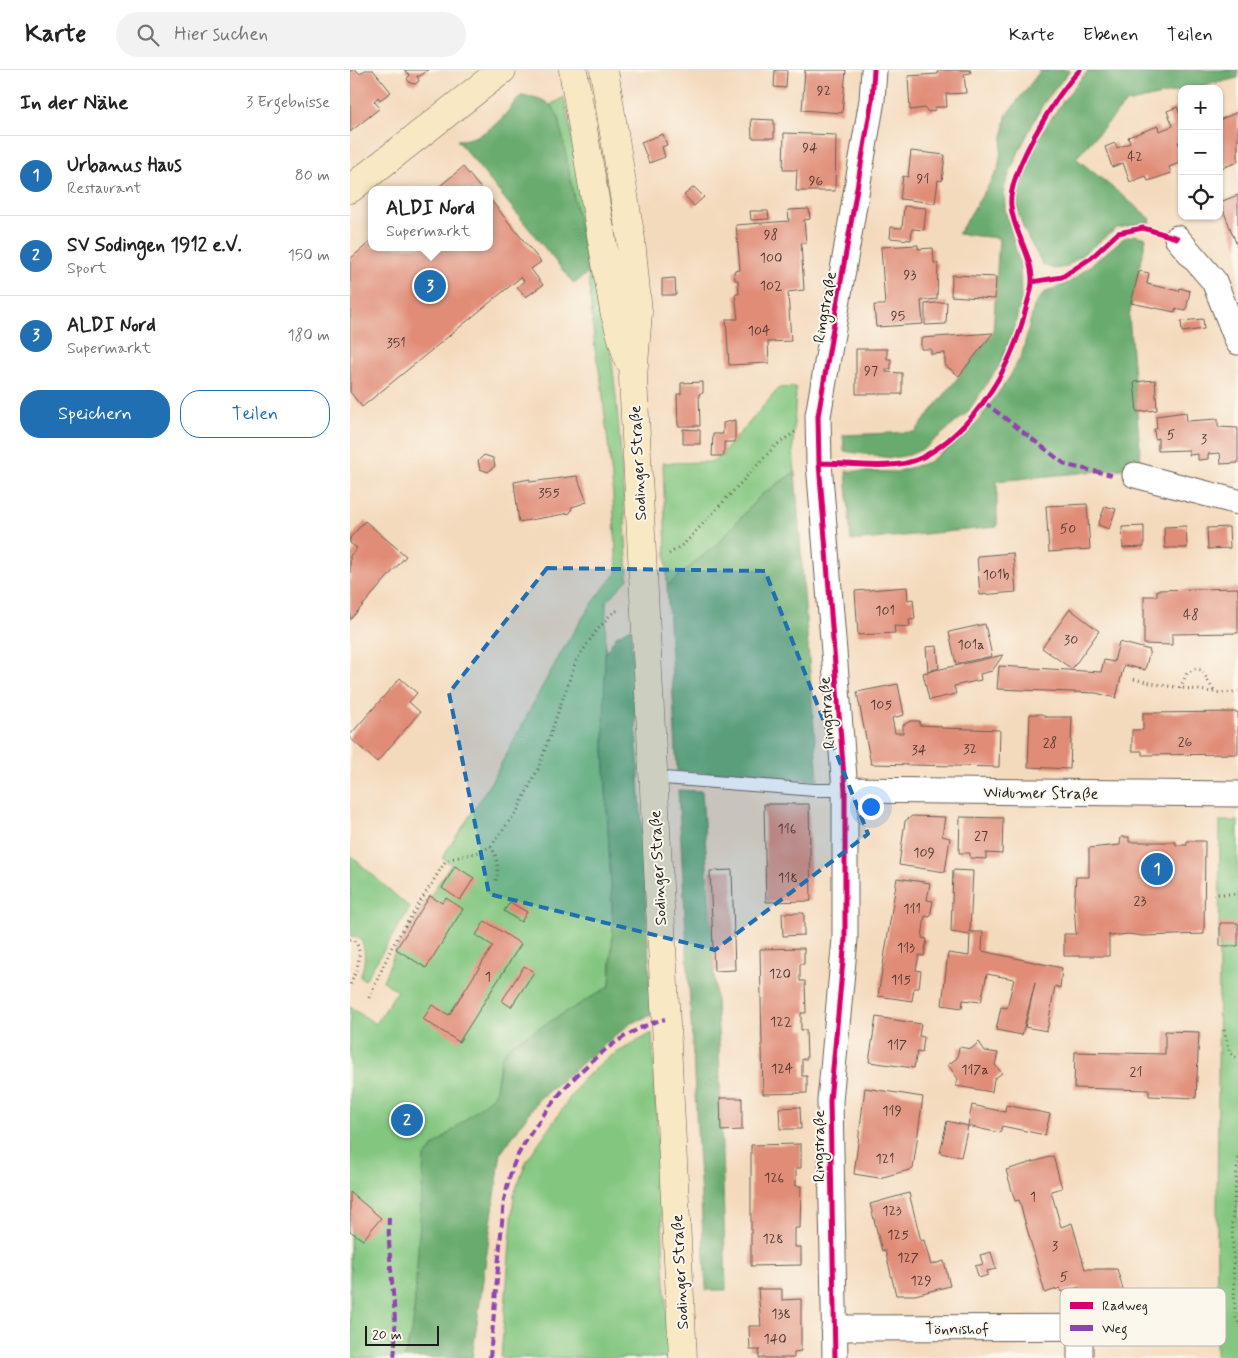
<!DOCTYPE html>
<html lang="de">
<meta charset="utf-8">
<style>
body{margin:0;font-family:Mynerve,sans-serif;background:#f2f2f2;color:#222}
.controls{position:absolute;right:15px;top:15px;display:grid;overflow:hidden;border-radius:10px;box-shadow:0 1px 4px #0004}
.controls button{width:45px;height:45px;display:grid;place-items:center;padding:0;border:0;border-bottom:1px solid #e0e0e0;background:#fff;color:#222;font:25px sans-serif}
.scale{position:absolute;left:15px;bottom:12px;width:74px;box-sizing:border-box;padding-left:5px;border:2px solid #1c1c1c;border-top:0;font-size:14px;line-height:18px;white-space:nowrap;color:#1c1c1c;-webkit-text-stroke:4px #fbf7ec;paint-order:stroke}
.you{position:absolute;left:520px;top:736px;width:18px;height:18px;margin:-12px;border:4px solid #fff;border-radius:50%;background:#1a73e8;box-shadow:0 0 0 8px #1a73e833}
.badge{display:grid;place-items:center;width:32px;height:32px;border-radius:50%;background:#1f6fb2;color:#fff;font-size:16px;font-weight:700}
.pin{position:absolute;translate:-50% -50%;border:2px solid #fff;box-shadow:0 1px 5px #0006}
.popup{position:absolute;left:18px;top:116px;width:125px;height:65px;box-sizing:border-box;display:grid;place-content:center;border-radius:10px;background:#fff;filter:drop-shadow(0 1px 4px #0005);font-size:16px;white-space:nowrap;color:#767676}
.popup b{font-size:19px;color:#222}
.popup::after{content:'';position:absolute;left:50%;top:100%;margin-left:-10px;border:10px solid transparent;border-top-color:#fff}
.list{margin:0;padding:0;list-style:none}
h2{display:flex;justify-content:space-between;align-items:center;height:65px;margin:0;padding:0 20px;font-size:21px}
h2 small{font-size:16px;font-weight:400;color:#767676}
.list li{display:grid;grid-template-columns:32px 1fr auto;gap:15px;align-items:center;box-sizing:border-box;height:80px;padding:0 20px;border-top:1px solid #e0e0e0}
.list b{display:block;font-size:19px;white-space:nowrap}
.list p{margin:0;font-size:16px;white-space:nowrap;color:#767676}
.list em{font-size:16px;font-style:normal;color:#767676}
.actions{display:flex;gap:10px;padding:15px 20px}
.actions a{flex:1;padding:11px 0;border:1px solid #1f6fb2;border-radius:20px;text-align:center;font-size:18px;color:#1f6fb2}
.actions .main{background:#1f6fb2;color:#fff}
.icon{flex:none;width:28px;height:28px;fill:none;stroke:currentColor;stroke-width:2;stroke-linecap:round;stroke-linejoin:round}
.map{position:relative;flex:none;width:888px;height:1288px;overflow:hidden}
header{display:flex;align-items:center;gap:30px;box-sizing:border-box;height:70px;padding:0 25px;background:#fff;border-bottom:1px solid #e0e0e0}
header strong{font-size:24px}
nav{display:flex;gap:28px;margin-inline-start:auto;font-size:18px}
.search{width:350px;height:45px;background:#f2f2f2;display:flex;align-items:center;gap:12px;box-sizing:border-box;padding:0 18px;border-radius:28px;color:#767676;font-size:19px}
main{display:flex}
aside{flex:1;background:#fff}
.map>svg:first-child{display:block}
</style>
<header>
<strong>Karte</strong>
<div class="search"><svg class="icon" aria-label="search" viewBox="0 0 24 24"><circle cx="10" cy="10" r="6"/><path d="M15 15l6 6"/></svg>Hier suchen</div>
<nav><a>Karte</a><a>Ebenen</a><a>Teilen</a></nav>
</header>
<main>
<aside>
<h2>In der Nähe<small>3 Ergebnisse</small></h2>
<ul class="list">
<li><span class="badge">1</span><div><b>Urbanus Haus</b><p>Restaurant</p></div><em>80 m</em></li>
<li><span class="badge">2</span><div><b>SV Sodingen 1912 e.V.</b><p>Sport</p></div><em>150 m</em></li>
<li><span class="badge">3</span><div><b>ALDI Nord</b><p>Supermarkt</p></div><em>180 m</em></li>
</ul>
<div class="actions"><a class="main">Speichern</a><a>Teilen</a></div>
</aside>
<div class="map">
<svg width="888" height="1288" viewBox="0 0 888 1288">
<rect width="100%" height="100%" fill="#fbf7ec"/>
<filter id="ink" filterUnits="userSpaceOnUse"><feTurbulence type="fractalNoise" baseFrequency=".02" numOctaves="2"/><feDisplacementMap in="SourceGraphic" scale="10" xChannelSelector="R" yChannelSelector="G"/><feConvolveMatrix kernelMatrix="1 2 1 2 8 2 1 2 1" color-interpolation-filters="sRGB"/></filter>
<filter id="wash" filterUnits="userSpaceOnUse"><feTurbulence type="fractalNoise" baseFrequency=".0096" numOctaves="4" result="noise"/><feDisplacementMap in="SourceGraphic" scale="20" xChannelSelector="R" yChannelSelector="G"/><feGaussianBlur stdDeviation="1.12" result="paint"/><feColorMatrix in="noise" values="0 0 0 0 0 0 0 0 0 0 0 0 0 0 0 0 0 1.4 0 .05"/><feComposite in="paint" operator="in"/></filter>
<g filter="url(#wash)">
<rect width="100%" height="100%" fill="#f4dabd"/>
<path fill="#82c67f" stroke="#4f714e" d="M214,27C227,93 241,159 252,225C269,319 273,415 278,509L256,532L254,678L263,856L260,916L150,994L145,1024L78,1082L63,1257L54,1288H0V937L26,954L47,921L33,911L46,879L101,794L92,788C112,757 134,726 151,694C187,629 218,559 267,502L262,409L251,310L245,280L238,203L204,38L200,35Z
M446,317L443,379L445,402L411,425L368,473L317,516L313,393L363,392L369,386H374V381L382,372H385V369L429,318Z
M870,751H888V1288H866Z
M0,785L60,838L15,910L10,907C15,894 17,880 10,868L0,866Z
M302,963L319,1288H151L164,1124L177,1090L233,1009L261,986Z"/>
<path fill="#69ab6e" stroke="#426445" d="M691,0H720L693,34L670,79L654,117L655,139L670,195L671,230L664,259L649,296L617,343L575,378L559,385L541,388L494,381L493,365L565,362L643,263L649,168L608,164L648,100L656,46Z
M739,0H888V8L776,33L726,88L801,149L800,152L767,158L716,197L704,199L693,195C683,176 668,154 667,132C664,95 714,26 739,0Z
M172,26C189,26 202,32 209,48L238,203L224,214L107,70C128,70 145,57 158,41C163,35 165,29 172,26Z
M785,165L796,168L779,246L791,393L783,392L781,398L647,411V457L501,471L496,401L546,402L579,392L601,375L628,351L659,308L672,284L684,236L694,223L720,212L774,168Z
M445,402L468,710L327,701L317,516L368,473L411,425Z
M281,558L302,945L281,953L189,1029L151,1083L122,1288H54L63,1257L74,1088L83,1077L145,1024L152,986L160,975L260,916L263,856L254,678L255,584L266,566Z
M328,720L352,721L369,975L376,1220H356Z"/>
<g id="blocks">
<path fill="#e08c77" d="M0,0H6L10,4L15,0H23L41,22L30,30L28,27L24,31L30,38L0,62Z
M54,0H78L70,6H67L69,11L65,14L60,13L57,9L60,5Z
M425,0H437L436,18L424,17Z
M455,0H496L492,43L452,40Z
M588,0H620L621,3L614,4L616,23L596,24L597,37H586L584,41L578,42L575,38L560,40L558,6L588,4Z
M827,37L832,50V71L828,72L832,80V92L819,97L821,103L798,111L796,106L780,112L773,93L762,97L755,77L765,73L767,78L780,73L778,67L808,56L809,61L823,56L817,41Z
M888,42V92L869,99V50Z
M401,49L424,50V68H402Z
M434,63L486,65L485,121H446L447,100H433Z
M313,64L317,75L312,77L315,87L299,93L291,72Z
M561,81L595,85L592,111L588,110L585,133L550,129L553,106L558,107Z
M113,97L132,120H85Z
M344,117L354,127L344,136L334,125Z
M888,125V178L870,132Z
M139,128L191,192L181,199L193,215L176,227L167,217L174,211L171,207L12,337L0,322V189L21,171V177H139Z
M554,136L576,138L574,160L562,159L561,170L540,168L541,157L552,158Z
M459,139L460,149L454,150L456,173H451L454,220L438,222L441,271L418,272L419,293L379,295L376,249H388L385,224H389L388,210H385L384,201L390,200L386,155L439,151L438,140Z
M400,141H418L419,149L401,150Z
M568,175V179L583,178L584,193H588L587,229L571,231L573,254L526,257L524,235H535L531,177Z
M789,201L799,203L797,214L829,221L830,218L840,221L836,241L825,239V242L781,233Z
M602,205L646,207L645,229L601,226Z
M325,208L326,225H312V209Z
M597,232L596,254L575,255V234Z
M853,249L854,259L832,262L831,251Z
M643,263L609,306L595,295V283L581,284V279H571V268Z
M506,279H537V289H541V299H536V302L552,303V324H506Z
M805,310L807,340L787,342L784,312Z
M353,312V323L349,324L350,356H328L327,324H331V313Z
M836,342L837,351L868,349V357L888,358V393L871,394L870,383L858,384V389L848,390V384L839,385V380L808,381V368L805,369L804,359H807L806,346Z
M385,350V372H374V386H362L363,364H373V353Z
M333,359L350,360V374H333Z
M134,385L143,388L145,396L138,402L130,399L128,391Z
M227,406L237,432L222,437L220,443L169,452L164,412L180,409V412Z
M737,434L740,479L699,482L696,436Z
M755,436L766,439L759,459L748,455Z
M15,451L56,486L0,550V486L7,478L0,473V468Z
M794,456V477L773,478L772,457Z
M836,456L837,478H815L814,457Z
M879,457L880,478L858,479L857,458Z
M663,483L666,522L630,525L627,486Z
M557,517L558,530L563,529L565,549L559,550L560,557L544,556L545,563L508,565L505,521Z
M888,518V563L822,564V575L794,574V526H807V520Z
M720,539L749,561L722,599L692,578Z
M635,554L642,586L606,594L599,562Z
M769,572L800,580L795,600L774,595L766,628L746,623L647,619L649,596L751,602L754,590L764,592Z
M587,576L589,598L578,601L576,577Z
M653,585L642,601L630,604L631,610L604,616L606,624L579,630L573,603Z
M50,608L67,623L59,632L70,642L27,692L0,668V665Z
M548,614L554,645L542,648L545,663H553V655L561,651H570L569,655L591,656V658L650,660L649,697L521,694L507,622Z
M888,642V684L792,685V681H782V660H793V643Z
M680,644H692L696,647H722L720,699L678,697Z
M414,734H459L461,831L416,832Z
M562,746L595,747L592,766L600,768L595,802L549,795L555,751Z
M610,747L653,748L652,784L636,783V789L620,788V783H609Z
M771,767H779V772H826V775H837V771H855L854,864L793,866L778,864L761,866L759,864V886H714V864H726L724,834L726,807H739V778L770,775Z
M105,796L124,808L110,830L92,818Z
M382,800L385,900L364,901L360,801Z
M603,800L623,801L620,862H633L632,881L712,898L710,918L705,916L697,961L675,957L685,913L672,965L646,960L651,937L657,938L664,909L637,904L631,932L613,930L612,938L592,935L598,883L619,886L620,865L601,862Z
M547,808L580,813L577,830L583,831L580,847L575,846L572,868L577,869L574,886L569,885L566,900L571,901L569,918H564L562,931L528,926Z
M80,826L92,833L96,828L113,839L76,898L46,879Z
M160,832L177,842L171,852L154,841Z
M432,843H454V865L433,866Z
M135,851L171,874L109,972L73,949L82,935L99,945L143,876L126,865Z
M870,853H888V876H870Z
M454,878V894H450V911H455L456,943H451V960H456L457,989H452V1006H457V1023L413,1024L410,879Z
M174,896L184,902L161,937L152,931Z
M526,947L571,954L569,966L574,967L572,983L567,982L564,998L519,992Z
M815,961L849,962L846,1028L799,1026V1020L724,1018L725,982L815,984Z
M629,972L635,981L648,983L645,995L652,1003L644,1009L642,1022L606,1016L608,1009L598,995L607,988L609,977L621,979Z
M515,1018L573,1027L563,1099L529,1108L504,1104Z
M370,1028H392V1060L371,1061Z
M622,1035L655,1042L656,1035L700,1044L695,1065L652,1056L650,1063L618,1056Z
M450,1037L451,1059H430L429,1038Z
M597,1051L618,1056L611,1087L590,1083Z
M451,1074V1098H446V1116H451L450,1158H445V1177H451V1195L401,1196V1075Z
M703,1086L712,1118L701,1121L711,1157L722,1153L735,1199H767L774,1222H731L729,1217L711,1222L710,1218L695,1223L669,1130L665,1131L656,1100Z
M0,1122L31,1148L13,1170L0,1161Z
M559,1123L571,1171L574,1170L581,1195L594,1191L600,1216L565,1225H546L535,1180L532,1181L520,1134Z
M641,1182L646,1199L637,1201L638,1205L629,1208L625,1196L633,1194L630,1185Z
M408,1219H432V1230L451,1229V1281L444,1282V1288H409V1281L411,1280H400L399,1256H411Z"/>
</g>
</g>
<g filter="url(#ink)">
<use href="#blocks" fill-opacity="0" stroke="#685e54" stroke-width="1"/>
<g fill="none" stroke-linecap="round" stroke-linejoin="round">
<g stroke="#685e54" stroke-width="14">
<path id="lane" d="M302,707L464,720H495"/>
</g>
<g stroke="#685e54" stroke-width="27">
<path id="street" d="M827,168L864,211L888,272
M785,405L888,432
M495,720L888,724
M484,1258L847,1257
M485,1288L480,1031L495,869V720L469,393L468,346L522,30L524,0
M730,1288V1259"/>
</g>
<g stroke="#685e54" stroke-width="29">
<path id="secondary" d="M223,0L264,241L278,289
M254,0L281,170L288,242L283,308L333,1288
M0,119L152,0"/>
</g>
<path stroke="#685e54" stroke-width="3" stroke-dasharray="1 4" stroke-linecap="butt" d="M319,484L335,473L425,376L445,362
M784,609C803,614 821,617 842,619C858,621 871,625 888,621
M830,618L837,603L845,599L852,600L865,623
M141,776C148,789 150,799 145,814
M863,824H888
M0,870H4C15,882 6,901 0,915
M19,928L42,877L95,792L100,789L130,782L141,776L167,741L188,699L226,591L244,564L261,544L270,539
M874,960L880,983L888,989
M888,1088L882,1152L885,1246L888,1253"/>
<use href="#lane" stroke="#fff" stroke-width="12"/>
<use href="#street" stroke="#fff" stroke-width="25"/>
<use href="#secondary" stroke="#f8e8c3" stroke-width="28"/>
<path stroke="#8e44ad" stroke-width="4" stroke-dasharray="8 4" stroke-linecap="butt" d="M634,332L716,395L762,405
M39,1147C37,1194 49,1243 44,1288
M140,1288L154,1130C158,1114 161,1097 169,1083C199,1029 254,965 315,949"/>
<g stroke="#fbf7ec" stroke-width="8">
<path id="cycleway" d="M682,212L712,207L741,188L768,163L793,158L827,168
M469,393C497,393 546,401 571,388C625,360 663,296 676,238C678,230 682,220 682,212C683,186 663,161 661,136C657,104 707,22 730,0
M485,1288L480,1031L495,869V720L469,393L468,346L522,30L524,0"/>
</g>
<use href="#cycleway" stroke="#d6006c" stroke-width="5"/>
</g>
</g>
<path fill="#1f6fb2" fill-opacity="0.2" stroke="#1f6fb2" stroke-width="4" stroke-dasharray="10 6" stroke-linejoin="round" d="M197,498L415,501L518,764L365,880L139,824L99,623Z"/>
<g text-anchor="middle" stroke-width="4" stroke-linejoin="round" paint-order="stroke">
<g font-size="14" fill="#4d3833">
<text x="474" y="25">92</text>
<text x="460" y="82">94</text>
<text x="785" y="91">42</text>
<text x="573" y="113">91</text>
<text x="466" y="115">96</text>
<text x="421" y="169">98</text>
<text x="421" y="192">100</text>
<text x="560" y="209">93</text>
<text x="421" y="220">102</text>
<text x="548" y="250">95</text>
<text x="409" y="265">104</text>
<text x="46" y="277">351</text>
<text x="521" y="305">97</text>
<text x="821" y="369">5</text>
<text x="854" y="373">3</text>
<text x="199" y="427">355</text>
<text x="718" y="463">50</text>
<text x="646" y="509">101b</text>
<text x="535" y="545">101</text>
<text x="841" y="549">48</text>
<text x="721" y="574">30</text>
<text x="621" y="579">101a</text>
<text x="531" y="639">105</text>
<text x="835" y="676">26</text>
<text x="700" y="677">28</text>
<text x="620" y="683">32</text>
<text x="569" y="684">34</text>
<text x="437" y="763">116</text>
<text x="631" y="770">27</text>
<text x="574" y="787">109</text>
<text x="438" y="812">118</text>
<text x="790" y="835">23</text>
<text x="562" y="843">111</text>
<text x="556" y="882">113</text>
<text x="430" y="908">120</text>
<text x="138" y="911">1</text>
<text x="551" y="914">115</text>
<text x="431" y="956">122</text>
<text x="547" y="979">117</text>
<text x="432" y="1003">124</text>
<text x="625" y="1004">117a</text>
<text x="786" y="1006">21</text>
<text x="542" y="1045">119</text>
<text x="535" y="1093">121</text>
<text x="424" y="1112">126</text>
<text x="683" y="1131">1</text>
<text x="542" y="1145">123</text>
<text x="548" y="1169">125</text>
<text x="423" y="1173">128</text>
<text x="705" y="1180">3</text>
<text x="558" y="1192">127</text>
<text x="714" y="1211">5</text>
<text x="571" y="1215">129</text>
<text x="431" y="1248">138</text>
<text x="425" y="1273">140</text>
</g>
<g font-size="16" fill="#1c1c1c" stroke="#fbf7ec">
<text transform="translate(474 237) rotate(-80)" y="6">Ringstraße</text>
<text transform="translate(287 393) rotate(-93)" y="6">Sodinger Straße</text>
<text transform="translate(476 643) rotate(-94)" y="6">Ringstraße</text>
<text transform="translate(691 722) rotate(1)" y="6">Widumer Straße</text>
<text transform="translate(307 798) rotate(-93)" y="6">Sodinger Straße</text>
<text transform="translate(468 1076) rotate(-90)" y="6">Ringstraße</text>
<text transform="translate(329 1202) rotate(-93)" y="6">Sodinger Straße</text>
<text x="607" y="1264">Tönnishof</text>
</g>
</g>
<rect x="710" y="1218" width="166" height="58" rx="8" fill="#fbf7ec" stroke="#b8b5ae" stroke-width="1"/>
<rect x="720" y="1232" width="23" height="7" fill="#d6006c"/>
<rect x="720" y="1255" width="23" height="6" fill="#8e44ad"/>
<g font-size="14" fill="#1c1c1c">
<text x="752" y="1240">Radweg</text>
<text x="752" y="1263">Weg</text>
</g>
</svg>
<div class="controls">
<button>+</button>
<button>−</button>
<button><svg class="icon" aria-label="locate" viewBox="0 0 24 24"><circle cx="12" cy="12" r="6"/><path d="M12 2v4M12 18v4M2 12h4M18 12h4"/></svg></button>
</div>
<div class="scale">20 m</div>
<div class="you"></div>
<div class="pin badge" style="left:807px;top:799px">1</div>
<div class="pin badge" style="left:57px;top:1050px">2</div>
<div class="pin badge" style="left:80px;top:216px">3</div>
<div class="popup"><b>ALDI Nord</b>Supermarkt</div>
</div>
</main>
